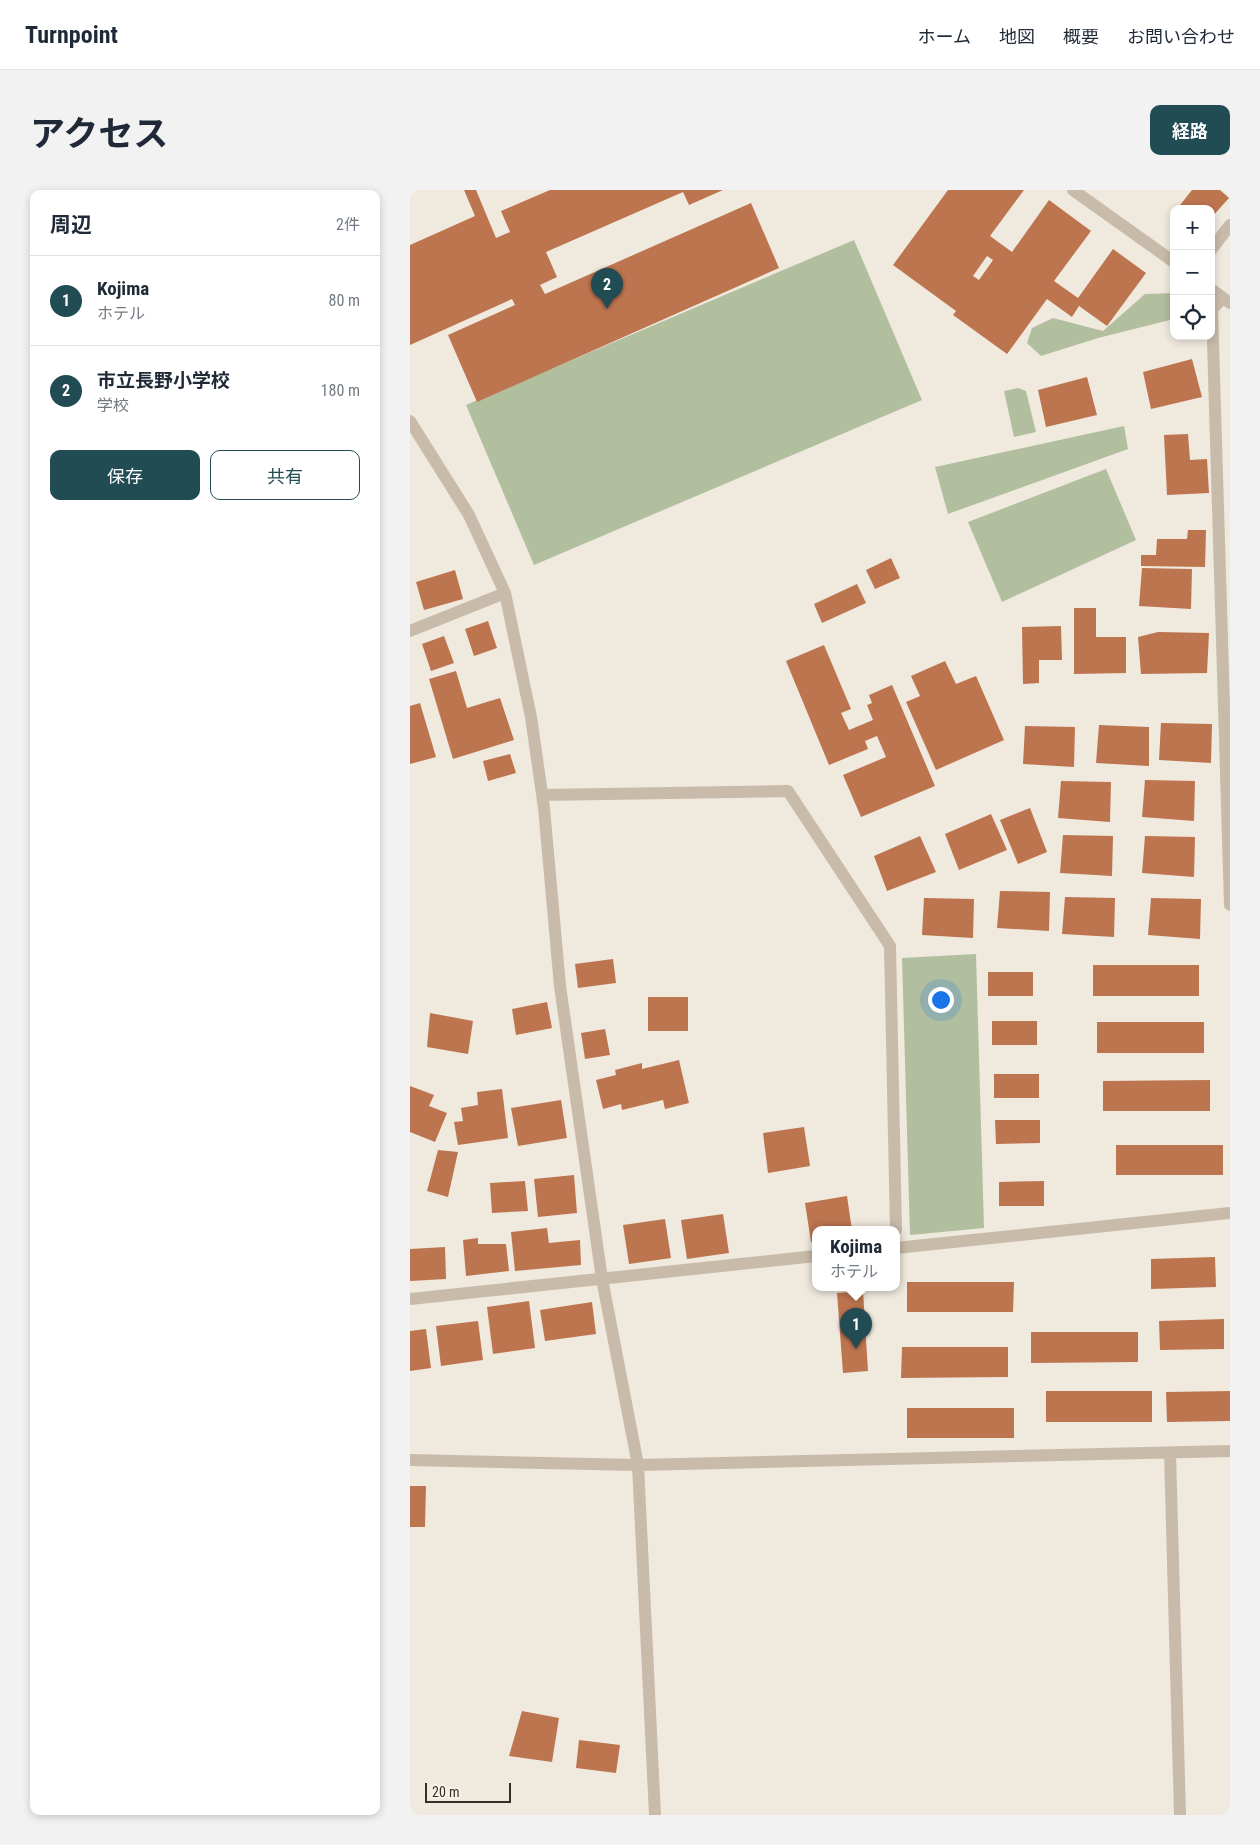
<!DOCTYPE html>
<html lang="ja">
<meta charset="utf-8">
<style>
body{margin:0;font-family:"Roboto Condensed","Noto Sans JP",sans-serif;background:#f2f2f3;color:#1f2937}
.controls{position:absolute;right:15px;top:15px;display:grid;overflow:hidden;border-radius:10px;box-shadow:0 2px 8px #0003}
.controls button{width:45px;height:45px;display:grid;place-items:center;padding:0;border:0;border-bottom:1px solid #e0e1e3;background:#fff;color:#1f2937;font:25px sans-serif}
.scale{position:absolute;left:15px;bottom:12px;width:86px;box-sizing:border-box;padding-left:5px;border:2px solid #362e29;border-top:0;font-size:14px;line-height:18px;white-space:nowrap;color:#362e29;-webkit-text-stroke:4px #f8f3ea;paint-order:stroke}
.you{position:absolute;left:530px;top:809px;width:18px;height:18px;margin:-12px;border:4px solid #fff;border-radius:50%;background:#1a73e8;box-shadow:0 0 0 8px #1a73e833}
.badge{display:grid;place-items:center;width:32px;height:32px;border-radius:50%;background:#224c54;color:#fff;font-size:16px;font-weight:700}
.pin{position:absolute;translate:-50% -41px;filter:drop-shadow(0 1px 2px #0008)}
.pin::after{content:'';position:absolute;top:26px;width:18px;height:15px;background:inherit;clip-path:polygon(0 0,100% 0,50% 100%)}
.popup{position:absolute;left:402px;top:1036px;width:88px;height:65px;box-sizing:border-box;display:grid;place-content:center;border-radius:10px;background:#fff;filter:drop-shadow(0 1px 4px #0005);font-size:16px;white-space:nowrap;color:#747a83}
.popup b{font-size:19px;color:#1f2937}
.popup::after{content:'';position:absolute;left:50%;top:100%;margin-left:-10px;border:10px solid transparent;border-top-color:#fff}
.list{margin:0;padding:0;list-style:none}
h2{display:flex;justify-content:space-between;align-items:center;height:65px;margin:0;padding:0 20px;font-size:21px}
h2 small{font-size:16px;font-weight:400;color:#747a83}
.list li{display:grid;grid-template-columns:32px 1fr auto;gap:15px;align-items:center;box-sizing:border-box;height:90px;padding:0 20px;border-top:1px solid #e0e1e3}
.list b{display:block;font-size:19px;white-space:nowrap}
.list p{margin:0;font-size:16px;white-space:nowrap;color:#747a83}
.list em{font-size:16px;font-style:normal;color:#747a83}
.actions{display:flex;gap:10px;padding:15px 20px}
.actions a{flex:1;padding:11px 0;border:1px solid #224c54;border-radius:10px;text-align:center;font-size:18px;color:#224c54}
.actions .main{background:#224c54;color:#fff}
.icon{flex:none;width:28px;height:28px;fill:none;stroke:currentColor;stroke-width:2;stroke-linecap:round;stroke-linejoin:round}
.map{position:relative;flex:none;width:820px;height:1625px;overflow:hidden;border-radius:10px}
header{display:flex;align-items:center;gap:30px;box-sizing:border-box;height:70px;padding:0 25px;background:#fff;border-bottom:1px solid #e0e1e3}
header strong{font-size:24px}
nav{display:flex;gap:28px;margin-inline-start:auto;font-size:18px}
.intro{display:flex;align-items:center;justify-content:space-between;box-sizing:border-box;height:120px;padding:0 30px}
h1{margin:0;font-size:35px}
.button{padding:12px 22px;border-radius:10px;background:#224c54;color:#fff;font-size:18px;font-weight:700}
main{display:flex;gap:30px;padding:0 30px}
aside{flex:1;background:#fff;border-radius:10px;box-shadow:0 2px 8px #0003}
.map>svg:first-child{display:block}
</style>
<header>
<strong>Turnpoint</strong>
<nav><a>ホーム</a><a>地図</a><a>概要</a><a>お問い合わせ</a></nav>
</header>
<div class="intro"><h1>アクセス</h1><a class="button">経路</a></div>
<main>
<aside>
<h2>周辺<small>2件</small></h2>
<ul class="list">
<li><span class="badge">1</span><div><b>Kojima</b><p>ホテル</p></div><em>80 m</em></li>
<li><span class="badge">2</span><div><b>市立長野小学校</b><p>学校</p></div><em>180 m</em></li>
</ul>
<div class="actions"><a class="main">保存</a><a>共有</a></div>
</aside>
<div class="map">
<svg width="820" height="1625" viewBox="0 0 820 1625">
<rect width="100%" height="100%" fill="#f0e9de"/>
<path fill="#b1bf9f" d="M444,50L512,210L124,375L56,215Z
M764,103V129L688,148L631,166L617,153L622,138L643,128L693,141L735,104Z
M608,198L616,201L626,242L604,247L594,201Z
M714,236L718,259L538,324L525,277Z
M696,279L726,350L592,412L558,332Z
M566,764L574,1038L500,1045L492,768Z"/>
<path fill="#bd754f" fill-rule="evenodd" d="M54,0H66L86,48L100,42L91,21L140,0H313L279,15L273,2L136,62L147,87L130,95L135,104L341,13L369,78L67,212L38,145L105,115L102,109L0,155V55L65,26Z
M538,0H614L580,46L602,62L639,10L681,41L644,91L668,108L703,59L736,83L697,136L669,116L662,127L637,109L597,164L543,125L546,121L483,75ZM577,66L583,70L569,90L563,86Z
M782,0H810L819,8L801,28V19H767Z
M782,169L792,207L741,219L733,182Z
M677,187L687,225L636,237L628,200Z
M778,244L780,270L797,269L799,303L757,305L754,245Z
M778,340H796L795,377L731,376V365H746L747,349H777Z
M481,368L490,388L465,399L456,380Z
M732,378L782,379L781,419L729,416Z
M45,380L53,409L14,420L6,392Z
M447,394L456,413L412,433L404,414Z
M664,418H686V447H716V483L664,484Z
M78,431L87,458L64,466L55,439Z
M651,436L652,470H629V493L613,494L612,437Z
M748,442L799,443L797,483L731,484L728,447Z
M34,446L44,473L21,481L12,454Z
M414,455L441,519L431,523L439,540L463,530L457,515L462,513L459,505L482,495L525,596L451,627L433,585L476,567L467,546L455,551L458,559L419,575L376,471Z
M535,471L546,494L566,486L594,550L526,580L496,512L510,506L501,486Z
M46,481L57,518L90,508L104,550L43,569L19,489Z
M10,513L26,567L0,574V516Z
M751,533L802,534L801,573L749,570Z
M689,535L739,537V576L686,573Z
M615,536L665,537L664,577L613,574Z
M100,564L106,583L78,591L73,571Z
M735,590L785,591L784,631L732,627Z
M651,591L701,592L700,632L648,628Z
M620,618L637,662L608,674L590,630Z
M581,624L597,660L549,680L535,644Z
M653,645L703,646L702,686L650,683Z
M510,646L526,682L477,701L464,666Z
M735,646L785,647L784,687L732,683Z
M590,701L640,702L639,741L587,738Z
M655,707L705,708L704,747L652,744Z
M514,708L564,709L563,748L512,745Z
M741,708L791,709L790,749L738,745Z
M203,769L206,793L168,798L165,774Z
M683,775H789V806H683Z
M578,782H623V806H578Z
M238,807H278V841H238Z
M137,812L142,838L106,845L102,819Z
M20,823L63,831L58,864L17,857Z
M582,831H627V855H582Z
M687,832H794V863H687Z
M195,839L200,865L175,869L171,843Z
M269,870L279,913L255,919L253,910L212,920L211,914L193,919L186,890L206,885L205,880L232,873V879Z
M584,884H629V908H584Z
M800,890V921H693V891Z
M0,896L24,905L19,916L37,923L25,952L0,942Z
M92,899L98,948L48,955L44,932L53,931L51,918L68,915L67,902Z
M151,910L157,948L108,956L101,918Z
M585,930H630V953L586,954Z
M394,937L400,976L358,983L353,943Z
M706,955H813V985H706Z
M28,960L48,962L38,1007L17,1001Z
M164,985L167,1023L128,1027L124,989Z
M115,991L118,1021L82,1023L80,993Z
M634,991V1016H589V992Z
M437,1006L442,1040H406V1051L401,1052L395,1013Z
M313,1024L319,1063L277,1069L271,1030Z
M255,1029L261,1068L219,1074L213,1035Z
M137,1038L139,1053L170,1050L171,1075L105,1081L101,1042Z
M68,1048V1054H96L99,1081L56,1086L53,1050Z
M35,1057L36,1089L0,1091V1059Z
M805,1067L806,1097L741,1099V1069Z
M497,1092H604L603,1122H497Z
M453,1101L458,1181L433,1183L427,1103Z
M119,1111L125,1158L83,1164L77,1117Z
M182,1112L186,1144L135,1151L130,1120Z
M814,1129V1159L750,1160L749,1131Z
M68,1131L73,1170L31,1176L26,1136Z
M16,1139L21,1178L0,1181V1141Z
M621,1142H728V1172L621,1173Z
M492,1157H598V1187L491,1188Z
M636,1201H742V1232H636Z
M820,1201V1231L757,1232L756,1202Z
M497,1218H604V1248H497Z
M0,1296H16L15,1337H0Z
M112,1521L149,1528L142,1572L99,1566Z
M169,1550L210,1555L206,1583L166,1578Z"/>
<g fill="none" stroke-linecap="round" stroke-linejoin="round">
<path stroke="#c8bbaa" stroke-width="12" d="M663,0L764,72
M801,60L820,35
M801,99L820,113
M813,108L802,119L820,715
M0,231L59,325L95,403L121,527L134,618L150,796L192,1089L228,1275L245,1625
M0,441L95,403
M132,605L378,601L480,756L486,1040
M486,1058L820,1023
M0,1109L406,1066
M760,1263L770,1625
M0,1270L228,1275L820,1261"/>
</g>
</svg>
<div class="controls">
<button>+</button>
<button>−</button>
<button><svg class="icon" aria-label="locate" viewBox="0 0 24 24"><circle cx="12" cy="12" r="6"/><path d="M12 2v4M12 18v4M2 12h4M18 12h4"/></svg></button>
</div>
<div class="scale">20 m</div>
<div class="you"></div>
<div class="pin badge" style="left:446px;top:1159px">1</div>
<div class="popup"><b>Kojima</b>ホテル</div>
<div class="pin badge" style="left:197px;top:119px">2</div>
</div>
</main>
